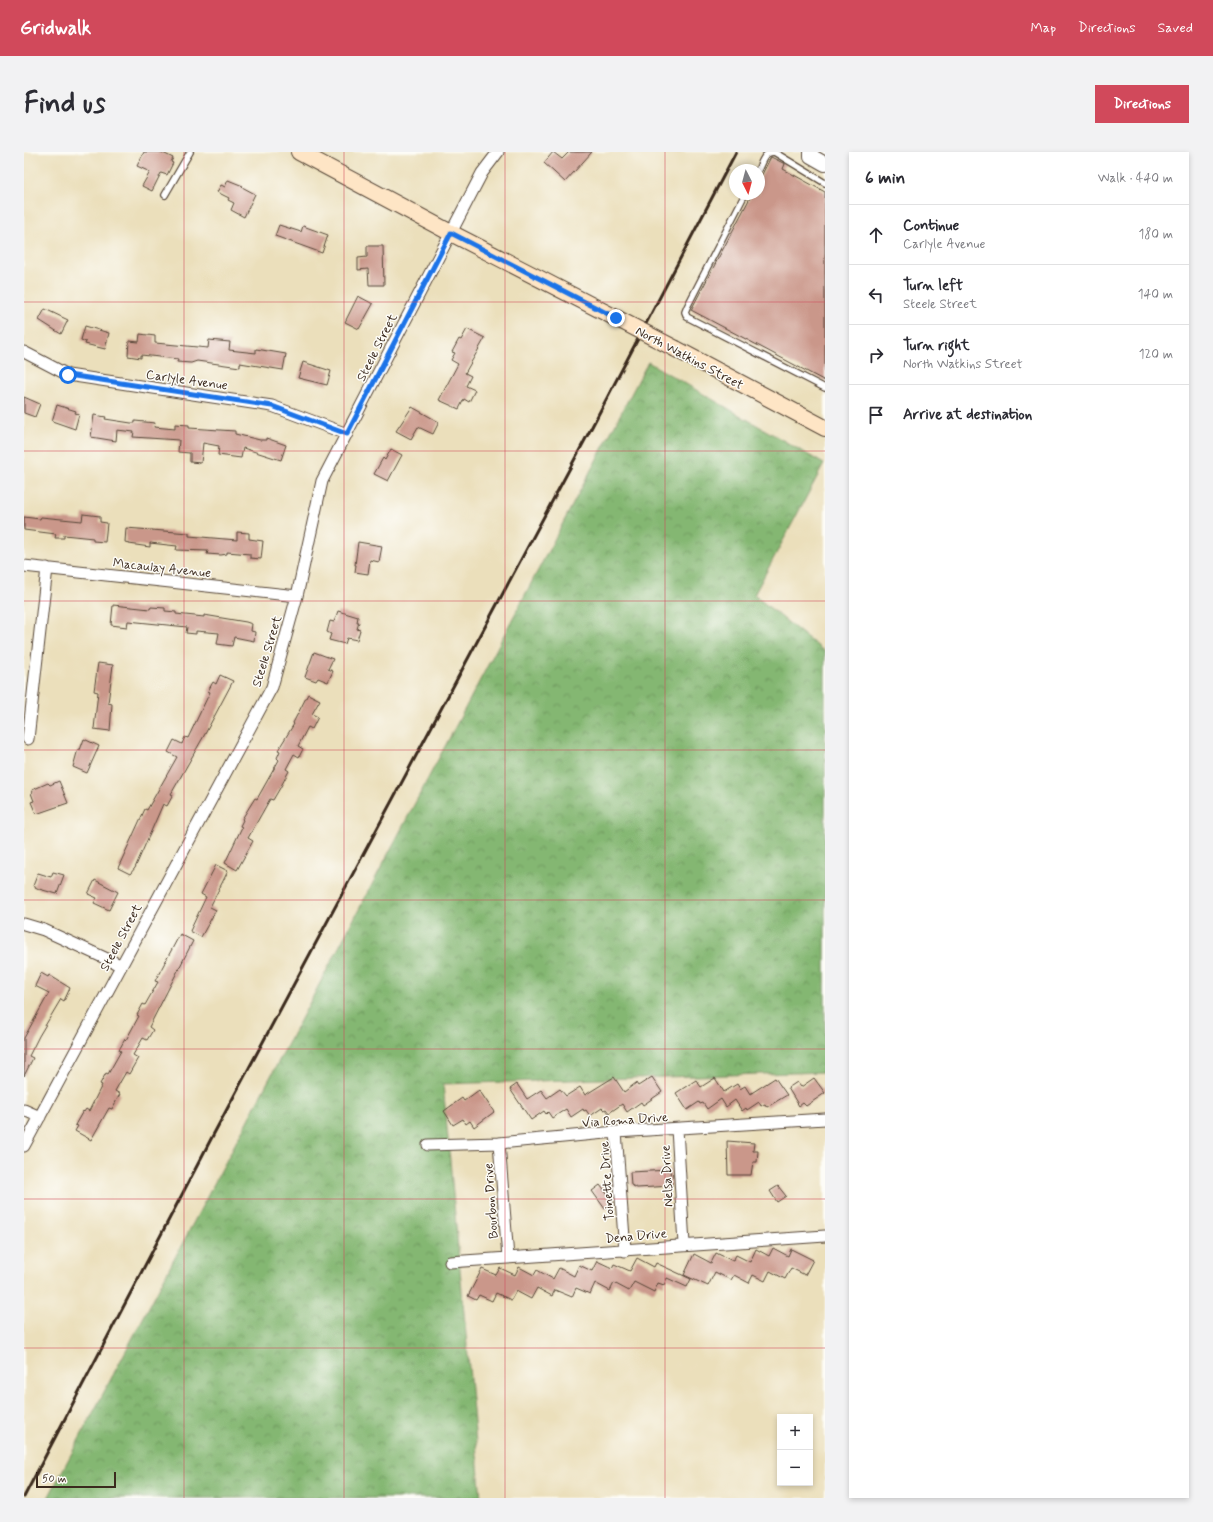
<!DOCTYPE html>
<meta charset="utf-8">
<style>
body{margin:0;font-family:Mynerve,sans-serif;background:#f2f2f3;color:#2b2b33}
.controls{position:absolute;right:12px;bottom:12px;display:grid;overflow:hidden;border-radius:0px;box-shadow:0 2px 6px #0003}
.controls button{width:36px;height:36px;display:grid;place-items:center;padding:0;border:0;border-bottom:1px solid #e1e1e2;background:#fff;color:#2b2b33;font:20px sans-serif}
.compass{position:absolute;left:705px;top:12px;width:36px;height:36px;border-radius:50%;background:#fff;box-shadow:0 2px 6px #0003;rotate:174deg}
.scale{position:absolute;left:12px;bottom:10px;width:80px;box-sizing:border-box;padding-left:4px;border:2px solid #3b2a1e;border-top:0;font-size:11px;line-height:14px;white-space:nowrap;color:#3b2a1e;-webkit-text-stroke:3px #fdfcf7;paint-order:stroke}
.stop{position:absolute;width:12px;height:12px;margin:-9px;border:3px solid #1a73e8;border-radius:50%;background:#fff}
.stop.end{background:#1a73e8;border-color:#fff;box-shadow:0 1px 4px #0008}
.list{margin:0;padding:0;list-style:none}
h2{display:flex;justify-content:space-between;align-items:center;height:52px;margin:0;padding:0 16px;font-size:17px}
h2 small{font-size:13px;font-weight:400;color:#7c7c81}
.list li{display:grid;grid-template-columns:26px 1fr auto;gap:12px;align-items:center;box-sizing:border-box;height:60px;padding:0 16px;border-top:1px solid #e1e1e2}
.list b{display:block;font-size:15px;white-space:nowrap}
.list p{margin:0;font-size:13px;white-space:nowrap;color:#7c7c81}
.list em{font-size:13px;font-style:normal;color:#7c7c81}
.icon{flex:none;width:22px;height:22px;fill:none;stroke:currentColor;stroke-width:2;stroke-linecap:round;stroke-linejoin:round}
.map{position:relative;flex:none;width:801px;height:1346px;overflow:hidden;border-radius:0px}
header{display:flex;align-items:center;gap:24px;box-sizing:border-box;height:56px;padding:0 20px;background:#d1495b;color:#fff}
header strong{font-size:19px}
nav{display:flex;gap:22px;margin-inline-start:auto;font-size:14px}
.intro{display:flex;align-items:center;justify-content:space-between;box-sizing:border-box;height:96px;padding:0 24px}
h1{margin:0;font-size:28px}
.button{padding:10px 18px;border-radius:0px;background:#d1495b;color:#fff;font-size:14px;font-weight:700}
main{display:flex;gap:24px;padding:0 24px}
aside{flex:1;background:#fff;border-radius:0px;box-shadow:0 2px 6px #0003}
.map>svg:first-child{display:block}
</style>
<header>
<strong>Gridwalk</strong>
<nav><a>Map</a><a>Directions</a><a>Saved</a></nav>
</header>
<div class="intro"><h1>Find us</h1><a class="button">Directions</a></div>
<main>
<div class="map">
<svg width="801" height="1346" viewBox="0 0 801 1346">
<defs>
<pattern id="forest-crowns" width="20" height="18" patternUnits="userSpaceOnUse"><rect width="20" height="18" fill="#84b772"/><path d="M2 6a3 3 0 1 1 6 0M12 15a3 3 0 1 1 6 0" fill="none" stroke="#6d955d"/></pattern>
</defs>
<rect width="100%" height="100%" fill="#fdfcf7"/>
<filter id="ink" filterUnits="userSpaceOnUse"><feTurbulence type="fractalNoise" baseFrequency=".025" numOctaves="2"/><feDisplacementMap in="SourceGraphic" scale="8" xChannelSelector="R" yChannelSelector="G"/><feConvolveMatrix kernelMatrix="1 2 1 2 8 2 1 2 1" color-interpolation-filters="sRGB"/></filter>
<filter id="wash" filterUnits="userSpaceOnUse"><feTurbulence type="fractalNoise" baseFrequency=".012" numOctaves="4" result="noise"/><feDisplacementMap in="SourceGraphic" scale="16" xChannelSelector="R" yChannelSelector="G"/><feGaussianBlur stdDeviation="0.9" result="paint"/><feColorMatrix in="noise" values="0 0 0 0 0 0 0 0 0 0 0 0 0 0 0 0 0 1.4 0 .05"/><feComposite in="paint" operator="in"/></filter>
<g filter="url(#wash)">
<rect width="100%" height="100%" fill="#ebdfbb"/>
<path fill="url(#forest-crowns)" stroke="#607048" d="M624,210L800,312L730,443L801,500V920L419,932L457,1346H24Z"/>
<g id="blocks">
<path fill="#ca978a" d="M120,0H137L149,6L147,10L149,11L143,23L137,21L128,39L118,34L126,20L113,14Z
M529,0L538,7L545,0H568L541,30L520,11Z
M747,5L761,12L759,17L801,40V229L667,158L728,42H735V28Z
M204,28L219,34L218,35L231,42L220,65L207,58L210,51L204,48L205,46L193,40L197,33L201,35Z
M255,73L277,80L279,74L304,83L298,101L251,84Z
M343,94H359L360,133H345L344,117L334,118V106L343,105Z
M334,144L349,152L335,177L321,170Z
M21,157L44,168L37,182L15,168Z
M61,174L85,181L81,197L61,192L62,190L57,188Z
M443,177L461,186L441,221L447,224L442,234L451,238L445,250L440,247L435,257L415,248L434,212L427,208L431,201L428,200L435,187L437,188Z
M116,182L131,184V191L184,196L185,188L206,190L205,198L232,201V197L262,202L259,218L216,211V215L173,209L167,211L153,210L154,207L117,203V206L104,204L105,189L115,190Z
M279,210L307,219L303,233L274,226Z
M0,245L16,252L11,265L0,261Z
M33,253L52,259L51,261L55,262L51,277L28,269Z
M388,255L415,270L409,282L394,275L387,287L372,279Z
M70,263L82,265L81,267L107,271H111V269L131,271L130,275L151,277V272L165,273V276L211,279V282L236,288H242V286L262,293L257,308L219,296L217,306L194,303L195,294L179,291L177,311L166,310V301L154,300L155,288L109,285L110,280L93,278L92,289L67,285Z
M367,297L378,303L364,329L350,322L359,306L361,308Z
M59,362L76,364V370L83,371L81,390L69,389V386L40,383V386H31L32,382L0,378V365L16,367L17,365L58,369Z
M102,376L165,381V384L213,388V380L225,381V387L239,389L237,407L226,406V402L203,400V402L197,403L183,402L184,399L152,398L153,394L126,391V395L105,392V391L101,390Z
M334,390L358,394L355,410L346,408L344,422L331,420L332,413H331Z
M89,453L126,457L127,455L141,456V459L152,460V462L180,465V463L222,470L228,472L227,479L231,480L230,489L210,485L208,494L193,492L195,481L172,479V482L162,481L163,475L104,469L103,475L87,473Z
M314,459L334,465L333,470H335L333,477L336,478L333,488L323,486L321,492L305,488L307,482L303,480L306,469L310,470Z
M290,500L309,507L304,517L309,519L304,530L294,526L292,529L281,525Z
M74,511L89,513L84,551L88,552L86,579L70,577L74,540L70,539Z
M196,523L209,529L181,582L147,642L149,643L143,654L139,652L111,716L106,722L94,716L121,657L123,658L153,605L144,600L150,588L158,592L161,585L164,586L186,540L184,539L189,530L192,532Z
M284,542L296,548L288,562L294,565L288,577L284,575L274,594L279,597L275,605L270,602L262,617L265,619L256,636L249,648L246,647L224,686L229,689L213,718L201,711L218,675L216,674L219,668L218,667L231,646L233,647L255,608L253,606L256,599L254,598L270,572L269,571Z
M60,587L75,594L63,621L49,615L54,597L56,598Z
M35,629L44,651L12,662L7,650L10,649L7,641L9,640L8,638L24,631L26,633Z
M192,713L204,719L186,755L192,758L177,785L166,779L182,745L177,742Z
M29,720L40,723L33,742L15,737L9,734L14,721L27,725Z
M71,728L94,740L85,758L70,751L73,746L64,742Z
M156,782L169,789L125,875L129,878L123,888L119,886L109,903L114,906L105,922L102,920L91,939L96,942L88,957L85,956L67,988L51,979L54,974L51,973L59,959L60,960L62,957L65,959L78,933L76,932L82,921L84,922L97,899L95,898L101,887L102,888L115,864L113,863L119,852L121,853L134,830L131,829Z
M17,821L24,825L25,823L46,836L40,849L37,847L15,884L5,904L9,906L0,924V886L25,841L11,834Z
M590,925L600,940L612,931L614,934L628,925L638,940L619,953L617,950L603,960L598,952L585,961L582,957L580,958L578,956L566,964L562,958L560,959L559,957L547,965L542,957L528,966L524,960L522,962L520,959L507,968L486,937L493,932L503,947L517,938L523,946L536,937L542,944L556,935L561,943Z
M691,926L700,940L713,932L716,937L721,934L726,942L751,926L763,943L743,955L741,952L737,954L735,950L723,958L722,956L718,959L711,948L702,955L697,947L683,957L679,951L676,952L675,950L663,958L652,941L672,928L677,935Z
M790,926L801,941L782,954L779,951L775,954L764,936L773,930L777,935Z
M455,938L470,960L450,975L446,969L442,972L439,967L429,973L420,959L438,946L440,949Z
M703,989L730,991L729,999H734L733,1010H729L727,1023H704Z
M646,1018L648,1034L613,1036L607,1033L606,1020Z
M576,1033L590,1051L581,1057L568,1039Z
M754,1034L762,1044L753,1050L746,1039Z
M749,1096L764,1104L767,1097L789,1108L781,1123L767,1116L761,1127L746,1119L741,1129L729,1123L725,1131L710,1123L707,1128L691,1120L684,1134L660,1123L670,1102L687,1111L692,1101L709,1109L712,1103L726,1110L732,1097L745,1104Z
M613,1106L630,1115L632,1111L667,1127L663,1135L643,1126L640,1133L634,1131L630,1140L610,1130L605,1139L590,1131L586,1139L571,1131L566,1142L552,1136L548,1145L531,1138L528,1144L513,1136L507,1147L492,1139L487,1148L472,1141L468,1149L455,1143L452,1148L444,1144L458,1117L472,1123L476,1116L491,1123L495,1115L510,1123L513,1118L529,1127L535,1116L550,1124L555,1113L568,1119L573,1109L588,1116L590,1112L606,1119Z"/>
</g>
</g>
<g filter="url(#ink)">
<use href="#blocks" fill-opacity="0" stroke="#554536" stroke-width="1"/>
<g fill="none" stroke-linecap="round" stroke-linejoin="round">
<g stroke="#554536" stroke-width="8">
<path id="service" d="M734,18C738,10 740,0 750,0L801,31
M721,42L663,155L661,160L663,165L801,236
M141,43L166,0"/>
</g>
<g stroke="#554536" stroke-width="13">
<path id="minor" d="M0,200L44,223L248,254L323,282
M0,414L273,444
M4,587L23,416
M0,772L20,778L96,813
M0,958L16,965
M653,977L660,1092
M592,980L601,1099
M475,991L484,1106
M404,993L475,991L592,980L801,967
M0,994L248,535L273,444L298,329L458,21L474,0
M426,1110L801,1084"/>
</g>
<g stroke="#554536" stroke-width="16">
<path id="tertiary" d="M787,0V4L801,12"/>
</g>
<g stroke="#554536" stroke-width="18">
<path id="secondary" d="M275,0L427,81L592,166
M652,197L801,276"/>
</g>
<use href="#service" stroke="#fff" stroke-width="5.5"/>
<use href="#minor" stroke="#fff" stroke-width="11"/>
<use href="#tertiary" stroke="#fff" stroke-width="14"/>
<use href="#secondary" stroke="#fee5c5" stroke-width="16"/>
<path stroke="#3b2a1e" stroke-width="3" d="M0,1345L187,987L562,286L712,0"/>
<g stroke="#554536" stroke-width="18" stroke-linecap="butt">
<path id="secondary-bridge" d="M592,166L652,197"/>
</g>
<use href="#secondary-bridge" stroke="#fee5c5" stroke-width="16"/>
</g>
</g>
<g fill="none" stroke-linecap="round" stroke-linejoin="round" filter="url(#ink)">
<path stroke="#1a73e8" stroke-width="5" d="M44,223L248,254L323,282L427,81L592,166"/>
</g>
<path fill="none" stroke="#d1495b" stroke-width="1" stroke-opacity="0.55" d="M160,0V1346M320,0V1346M481,0V1346M641,0V1346M0,150H801M0,299H801M0,449H801M0,598H801M0,748H801M0,897H801M0,1047H801M0,1196H801"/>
<g text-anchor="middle" stroke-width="3" stroke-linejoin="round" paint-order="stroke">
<g font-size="13" fill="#3b2a1e" stroke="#fdfcf7">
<text transform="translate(352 195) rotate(-63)" y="5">Steele Street</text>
<text transform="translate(666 205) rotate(28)" y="5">North Watkins Street</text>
<text transform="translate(163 227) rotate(8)" y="5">Carlyle Avenue</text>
<text transform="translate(138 415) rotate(6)" y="5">Macaulay Avenue</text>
<text transform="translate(242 499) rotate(-73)" y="5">Steele Street</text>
<text transform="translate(96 785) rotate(-62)" y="5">Steele Street</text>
<text transform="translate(601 967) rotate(-4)" y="5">Via Roma Drive</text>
<text transform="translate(642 1024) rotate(-93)" y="5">Nelsa Drive</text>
<text transform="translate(582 1029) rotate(-94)" y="5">Toinette Drive</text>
<text transform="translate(466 1049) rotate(-94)" y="5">Bourbon Drive</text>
<text transform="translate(612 1083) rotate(-5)" y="5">Dena Drive</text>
</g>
</g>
</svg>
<div class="controls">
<button>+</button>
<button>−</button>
</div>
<svg class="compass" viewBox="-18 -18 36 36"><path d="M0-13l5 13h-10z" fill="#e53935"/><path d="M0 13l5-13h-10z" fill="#7c7c81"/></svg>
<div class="scale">50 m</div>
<div class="stop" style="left:44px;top:223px"></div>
<div class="stop end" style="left:592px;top:166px"></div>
</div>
<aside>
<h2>6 min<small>Walk · 440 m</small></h2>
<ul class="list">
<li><svg class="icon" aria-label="ahead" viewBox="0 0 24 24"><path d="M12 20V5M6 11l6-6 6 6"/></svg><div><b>Continue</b><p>Carlyle Avenue</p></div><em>180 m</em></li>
<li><svg class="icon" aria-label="left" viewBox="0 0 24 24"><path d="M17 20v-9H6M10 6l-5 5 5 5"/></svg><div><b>Turn left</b><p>Steele Street</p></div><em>140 m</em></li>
<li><svg class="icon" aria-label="right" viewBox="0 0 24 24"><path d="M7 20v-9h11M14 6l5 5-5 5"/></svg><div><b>Turn right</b><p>North Watkins Street</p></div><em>120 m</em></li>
<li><svg class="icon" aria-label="arrive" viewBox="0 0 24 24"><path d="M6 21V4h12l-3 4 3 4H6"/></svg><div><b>Arrive at destination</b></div></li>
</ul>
</aside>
</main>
